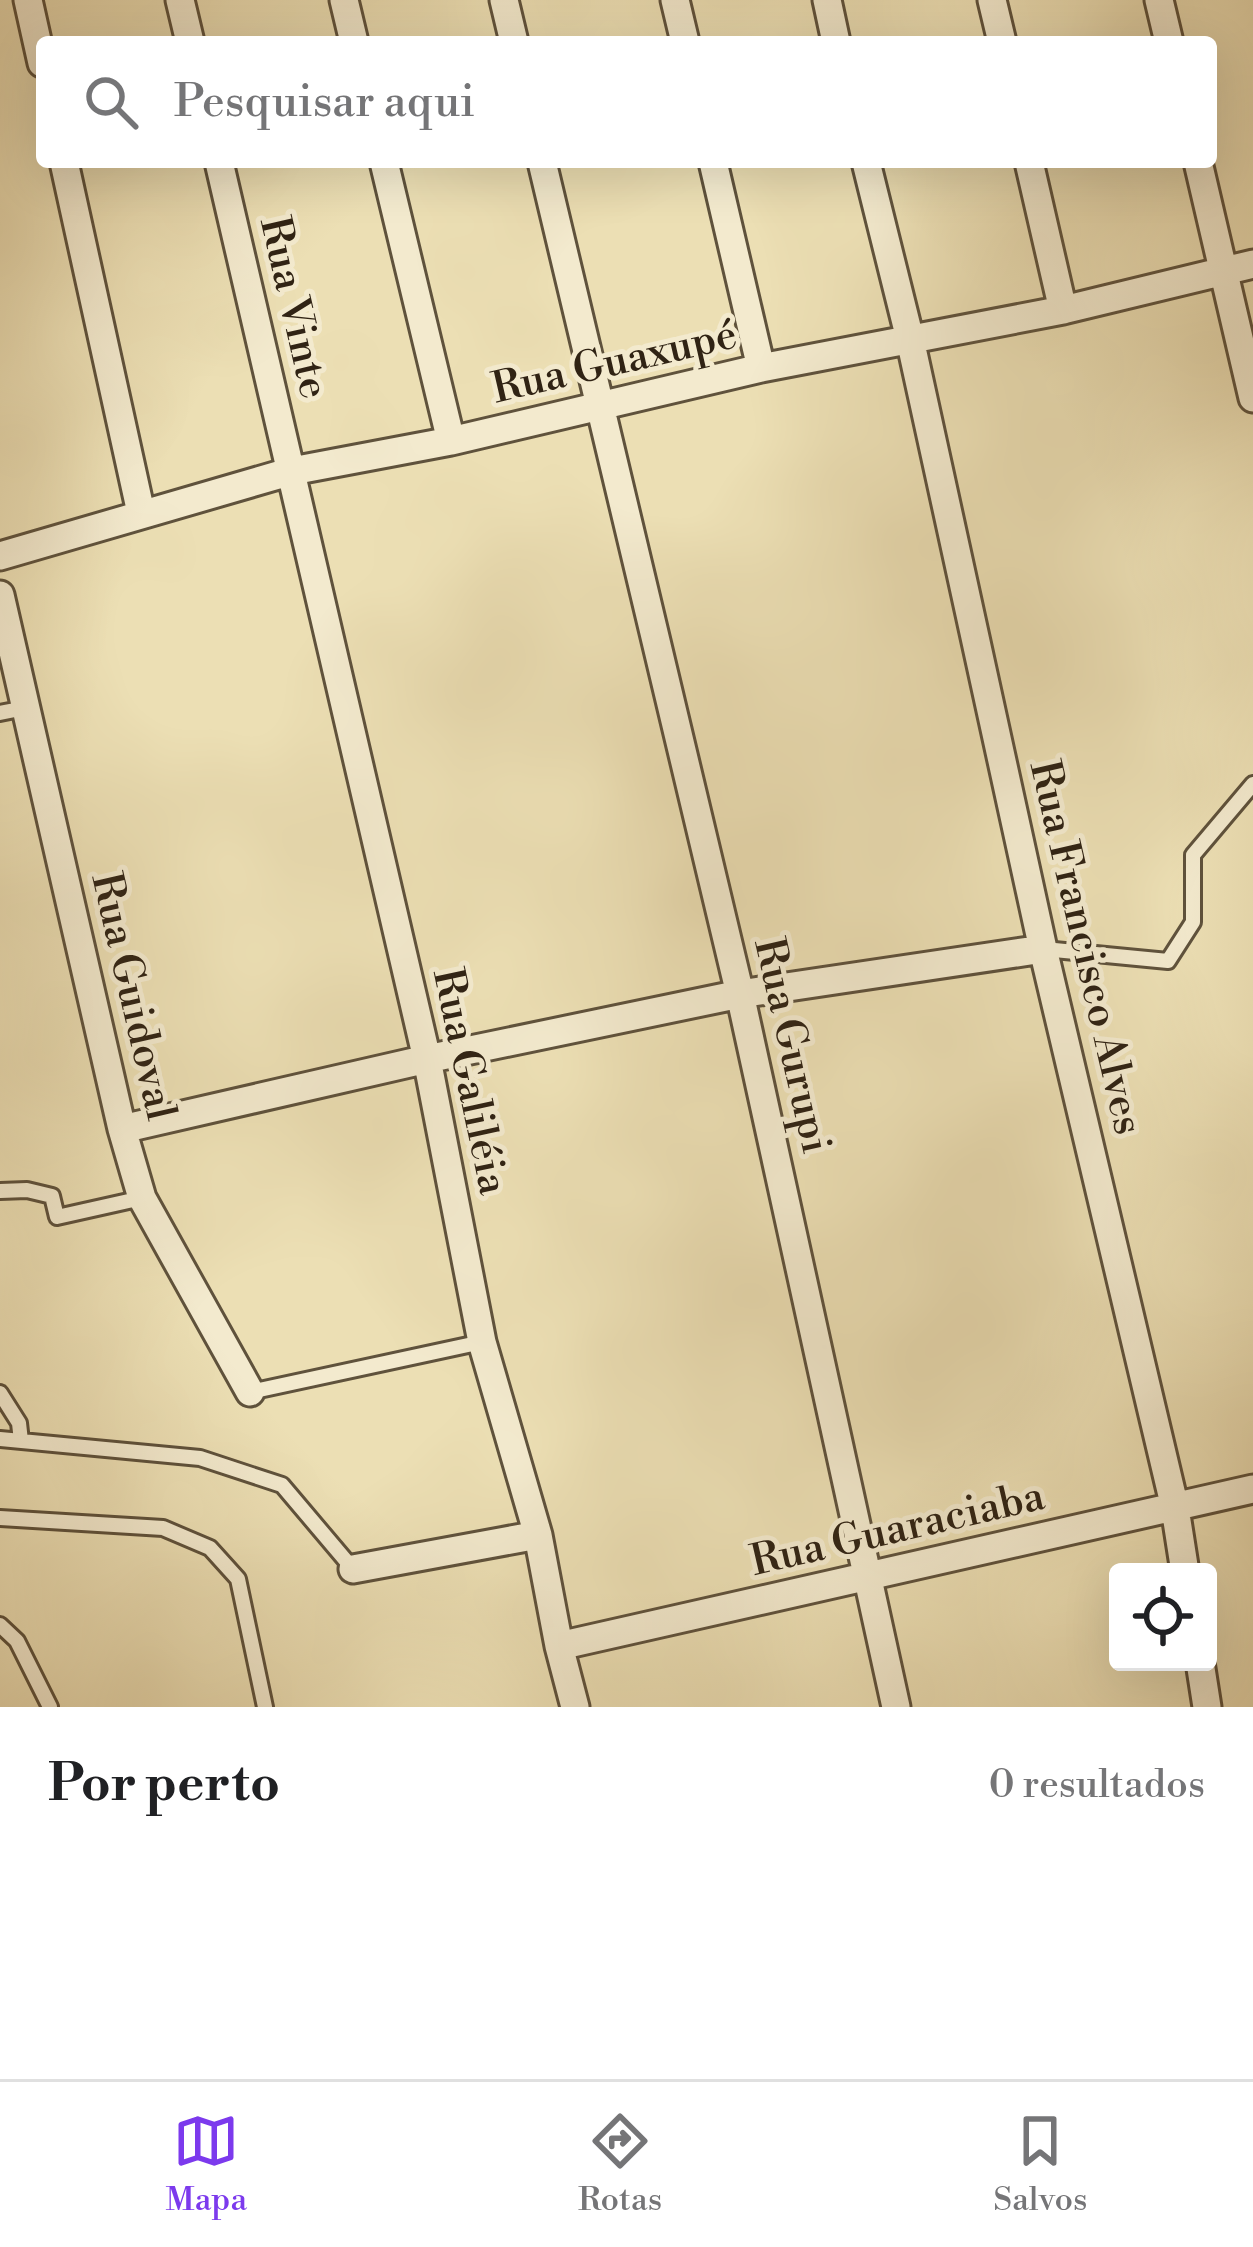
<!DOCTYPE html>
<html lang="pt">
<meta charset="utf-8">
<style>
body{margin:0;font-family:"Libre Bodoni",serif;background:#f2f2f2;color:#202124}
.controls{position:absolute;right:36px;bottom:36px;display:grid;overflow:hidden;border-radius:12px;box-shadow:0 12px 48px #0002}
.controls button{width:108px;height:108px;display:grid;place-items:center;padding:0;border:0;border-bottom:3px solid #e0e0e0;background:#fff;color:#202124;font:60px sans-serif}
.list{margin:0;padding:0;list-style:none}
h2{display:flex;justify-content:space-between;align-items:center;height:156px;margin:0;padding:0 48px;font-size:51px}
h2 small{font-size:39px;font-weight:400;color:#757577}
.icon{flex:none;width:66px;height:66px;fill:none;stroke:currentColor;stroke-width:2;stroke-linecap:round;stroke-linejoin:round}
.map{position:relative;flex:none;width:1253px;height:1707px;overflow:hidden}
.search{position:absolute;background:#fff;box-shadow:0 12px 48px #0002;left:36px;right:36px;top:36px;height:132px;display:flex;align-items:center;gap:30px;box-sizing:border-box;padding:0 42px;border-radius:12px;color:#757577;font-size:45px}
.sheet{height:372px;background:#fff}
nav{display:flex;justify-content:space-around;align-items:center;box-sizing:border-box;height:168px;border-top:3px solid #e0e0e0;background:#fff;font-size:33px;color:#757577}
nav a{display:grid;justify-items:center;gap:6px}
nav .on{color:#7c3aed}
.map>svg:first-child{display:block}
</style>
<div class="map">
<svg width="1253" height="1707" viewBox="0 0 1253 1707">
<rect width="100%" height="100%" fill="#ecdfb4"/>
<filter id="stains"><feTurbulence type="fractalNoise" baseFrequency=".00167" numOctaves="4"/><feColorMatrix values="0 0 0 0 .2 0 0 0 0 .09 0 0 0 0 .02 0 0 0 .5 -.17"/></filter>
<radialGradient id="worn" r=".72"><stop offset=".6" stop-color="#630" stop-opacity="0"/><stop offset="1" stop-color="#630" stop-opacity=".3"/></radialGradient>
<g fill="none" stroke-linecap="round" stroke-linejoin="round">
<g stroke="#5f523c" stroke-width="20">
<path id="lane" d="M0,713L25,708
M1044,949L1168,961L1193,922V855L1253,784
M0,1191L27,1190L52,1196L57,1217L142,1198
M250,1392L482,1342
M0,1393L19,1423L21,1441
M0,1439L200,1458L282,1485L353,1569
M0,1518L163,1528L210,1548L238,1579L265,1707
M0,1625L17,1641L50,1707"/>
</g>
<g stroke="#5f523c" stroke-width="33">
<path id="street" d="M28,0L42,63
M180,0L190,42
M344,0L354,42
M504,0L514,42
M675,0L685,42
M827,0L836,42
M992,0L1002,42
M1159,0L1169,42
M64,162L141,513
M219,162L427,1059L482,1342L538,1535L559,1646L575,1707
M384,162L451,441
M542,162L740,994L896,1707
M713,162L761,368
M866,162L910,339L1043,949L1175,1508L1185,1572
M1029,162L1063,310
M1198,162L1253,398
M0,556L292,471L451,441L761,368L1063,310L1253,264
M0,595L122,1129L142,1198L250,1392
M122,1129L427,1059L740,994L1043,949
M353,1569L538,1535
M559,1646L1253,1489
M1200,1662L1207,1707"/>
</g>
<use href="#lane" stroke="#f3eace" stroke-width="14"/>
<use href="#street" stroke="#f3eace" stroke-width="27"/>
</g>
<g text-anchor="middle" stroke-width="10" stroke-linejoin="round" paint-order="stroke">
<g font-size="42" fill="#302314" stroke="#f3eace">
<text transform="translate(296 307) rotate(77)" y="15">Rua Vinte</text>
<text transform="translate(614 360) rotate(-13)" y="15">Rua Guaxupé</text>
<text transform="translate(1088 947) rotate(77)" y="15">Rua Francisco Alves</text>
<text transform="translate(135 996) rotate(77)" y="15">Rua Guidoval</text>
<text transform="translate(794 1045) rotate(77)" y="15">Rua Gurupi</text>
<text transform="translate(472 1081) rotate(78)" y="15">Rua Galiléia</text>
<text transform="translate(897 1527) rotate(-13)" y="15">Rua Guaraciaba</text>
</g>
</g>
<rect width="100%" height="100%" filter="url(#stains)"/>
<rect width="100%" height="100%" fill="url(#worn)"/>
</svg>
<div class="controls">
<button><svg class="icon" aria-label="locate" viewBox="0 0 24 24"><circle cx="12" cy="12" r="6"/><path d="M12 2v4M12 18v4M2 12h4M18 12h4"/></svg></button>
</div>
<div class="search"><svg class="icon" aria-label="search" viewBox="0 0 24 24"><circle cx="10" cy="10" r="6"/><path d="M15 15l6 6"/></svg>Pesquisar aqui</div>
</div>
<section class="sheet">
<h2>Por perto<small>0 resultados</small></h2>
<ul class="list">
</ul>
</section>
<nav>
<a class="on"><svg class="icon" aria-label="map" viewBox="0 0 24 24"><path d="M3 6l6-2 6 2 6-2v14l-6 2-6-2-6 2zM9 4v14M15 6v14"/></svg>Mapa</a>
<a><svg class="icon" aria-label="directions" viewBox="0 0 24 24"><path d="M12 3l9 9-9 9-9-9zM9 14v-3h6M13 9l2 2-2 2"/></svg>Rotas</a>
<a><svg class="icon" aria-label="saved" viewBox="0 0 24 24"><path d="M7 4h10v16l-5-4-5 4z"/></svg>Salvos</a>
</nav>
